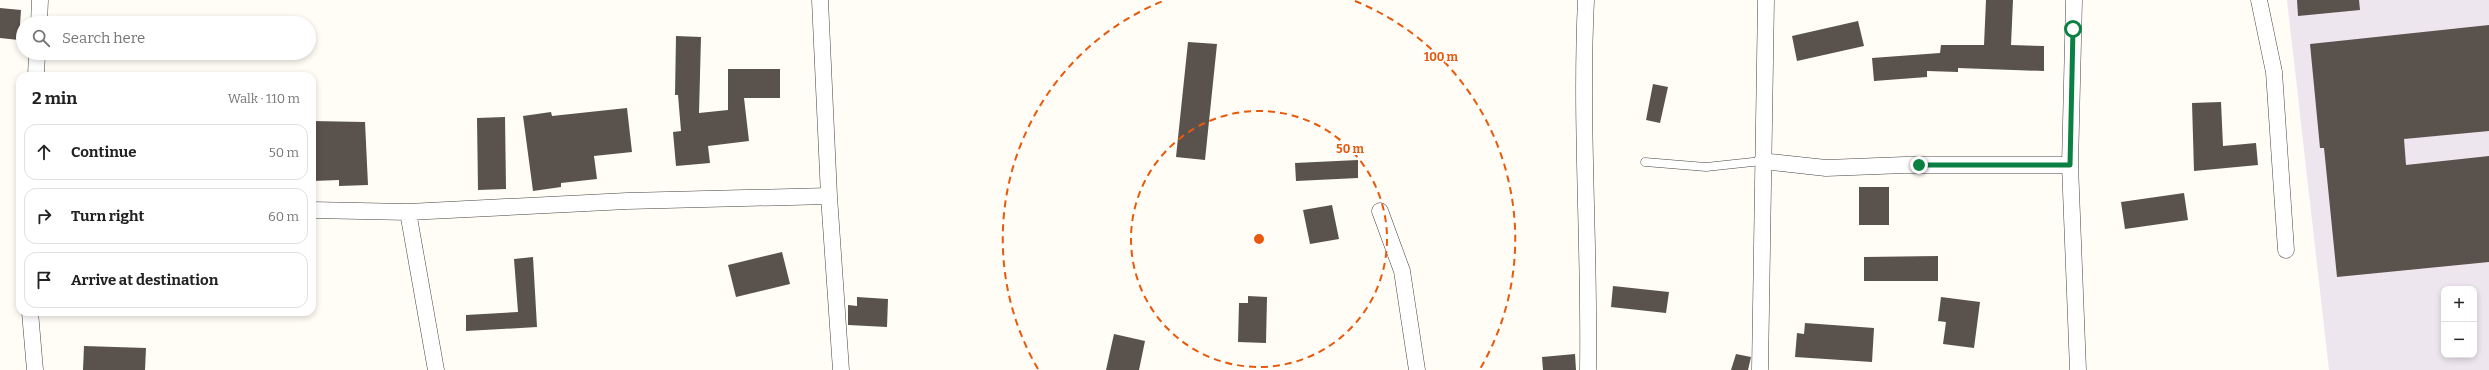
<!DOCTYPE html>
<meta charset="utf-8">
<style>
body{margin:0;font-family:Bitter,serif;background:#f2f2f2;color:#222}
.controls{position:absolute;right:12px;bottom:12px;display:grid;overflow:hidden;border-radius:8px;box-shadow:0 2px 6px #0003}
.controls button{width:36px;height:36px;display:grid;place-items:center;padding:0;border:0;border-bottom:1px solid #e0e0e0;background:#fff;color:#222;font:20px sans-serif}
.stop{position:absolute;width:12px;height:12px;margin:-9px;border:3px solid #0b8043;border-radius:50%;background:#fff}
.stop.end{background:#0b8043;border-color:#fff;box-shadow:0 1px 4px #0008}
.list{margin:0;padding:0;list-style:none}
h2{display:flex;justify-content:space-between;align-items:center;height:52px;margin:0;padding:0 16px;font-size:17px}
h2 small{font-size:13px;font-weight:400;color:#767676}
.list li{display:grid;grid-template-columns:26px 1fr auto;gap:12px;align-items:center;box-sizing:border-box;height:56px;margin:0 8px 8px;padding:0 8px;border:1px solid #e0e0e0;border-radius:12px}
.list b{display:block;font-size:15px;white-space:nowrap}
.list em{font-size:13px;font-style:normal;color:#767676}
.icon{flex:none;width:22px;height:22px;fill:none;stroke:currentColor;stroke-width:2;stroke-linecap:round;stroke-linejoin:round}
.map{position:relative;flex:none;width:2489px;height:370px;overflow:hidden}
.search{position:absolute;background:#fff;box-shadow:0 2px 6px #0003;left:16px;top:16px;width:300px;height:44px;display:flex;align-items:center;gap:10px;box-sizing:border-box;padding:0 14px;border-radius:22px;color:#767676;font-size:15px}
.panel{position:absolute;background:#fff;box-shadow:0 2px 6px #0003;left:16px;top:72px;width:300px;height:244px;border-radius:12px}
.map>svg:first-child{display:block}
</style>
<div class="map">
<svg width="2489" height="370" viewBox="0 0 2489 370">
<rect width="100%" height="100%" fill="#fffdf5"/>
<path fill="#eee6ef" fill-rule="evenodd" d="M2287,0H2489V370H2329ZM2444,289H2474V355H2444Z"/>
<path fill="#5a524d" d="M1986,0H2013L2011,45L2044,46V71L1958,68V72L1927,71V77L1874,81L1872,58L1940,53L1941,45H1984Z
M2297,0H2359L2360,10L2298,16Z
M0,8L21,10L19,40L0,38Z
M1858,21L1864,46L1797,61L1792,36Z
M2489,25V131L2404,139L2406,165L2489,156V262L2337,277L2324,148H2320L2310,44Z
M676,36L701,37L699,113L728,110V69H780V98H744L749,141L708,146L710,163L676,166L673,132L681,131L678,95H675Z
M1188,42L1217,44L1205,160L1176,157Z
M1653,84L1668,87L1660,123L1646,120Z
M2221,102L2223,146L2256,143L2258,165L2194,171L2192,103Z
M627,108L632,152L594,156L597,179L561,183V187L533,191L523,116L551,112L552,116Z
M505,117L506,189L478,190L477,118Z
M312,121L365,122L368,185L339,186V180L312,181Z
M1358,160V178L1296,181L1295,163Z
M1859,187H1889V225H1859Z
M2184,193L2188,220L2125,229L2121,202Z
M1332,205L1339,239L1310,244L1303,210Z
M782,252L790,284L736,297L728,265Z
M1938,256V281H1864V257Z
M533,257L537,327L466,331V315L518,312L514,259Z
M1613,286L1669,292L1666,313L1611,307Z
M1248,296L1267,297L1266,343L1238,342L1239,303H1248Z
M857,297L888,299L887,327L848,325V305L857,306Z
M1941,297L1980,302L1974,348L1943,344L1946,322L1938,321Z
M1805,323L1874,328L1872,362L1795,357L1797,333L1804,334Z
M1114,334L1145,341L1139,370H1106Z
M84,346L146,348L145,370H83Z
M1575,354L1576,370H1543L1542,357Z
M1736,354L1751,357L1748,370H1731Z"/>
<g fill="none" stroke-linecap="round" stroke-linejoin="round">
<g stroke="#444" stroke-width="9">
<path id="service" d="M1645,162L1706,167L1762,161"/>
</g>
<g stroke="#444" stroke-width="17">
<path id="minor" d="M1586,0C1580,123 1590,247 1588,370
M2074,0L2070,165L2078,370
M2259,0L2274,72L2286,250
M39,23L40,0
M36,76L37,53
M1762,161L1826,168L1905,165H2070
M829,196L841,370
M312,210L408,212L627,201L829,196L820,0
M1380,211L1402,271L1417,370
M408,212L436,370
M30,312L35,370
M1760,370L1766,0"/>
</g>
<use href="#service" stroke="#fff" stroke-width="8"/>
<use href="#minor" stroke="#fff" stroke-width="16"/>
</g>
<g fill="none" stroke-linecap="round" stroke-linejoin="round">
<path stroke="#0b8043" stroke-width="5" d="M1919,165H2070L2073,29"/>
</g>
<g fill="none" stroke="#e8590c" stroke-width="2" stroke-dasharray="7 5">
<circle cx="1259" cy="239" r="128"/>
<path d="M1038 369A257 257 0 0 1 1163 1M1355 1A257 257 0 0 1 1480 369"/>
</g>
<circle cx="1259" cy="239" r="6" fill="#e8590c" stroke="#fff" stroke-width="2"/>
<g font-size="12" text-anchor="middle" font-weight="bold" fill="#e8590c" stroke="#fff" stroke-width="4" stroke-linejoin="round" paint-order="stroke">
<text x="1441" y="61">100 m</text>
<text x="1350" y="153">50 m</text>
</g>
</svg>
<div class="controls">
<button>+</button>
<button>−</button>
</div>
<div class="stop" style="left:2073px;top:29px"></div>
<div class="stop end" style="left:1919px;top:165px"></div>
<div class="search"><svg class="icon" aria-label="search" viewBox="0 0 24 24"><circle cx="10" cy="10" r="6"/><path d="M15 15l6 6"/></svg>Search here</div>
<section class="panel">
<h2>2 min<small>Walk · 110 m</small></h2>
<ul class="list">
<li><svg class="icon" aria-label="ahead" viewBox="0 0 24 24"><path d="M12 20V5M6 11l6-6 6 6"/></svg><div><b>Continue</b></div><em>50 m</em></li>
<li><svg class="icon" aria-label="right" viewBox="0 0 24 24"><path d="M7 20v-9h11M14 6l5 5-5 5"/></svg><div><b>Turn right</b></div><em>60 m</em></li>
<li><svg class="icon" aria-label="arrive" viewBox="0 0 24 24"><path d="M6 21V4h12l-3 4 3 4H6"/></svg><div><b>Arrive at destination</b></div></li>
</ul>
</section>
</div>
